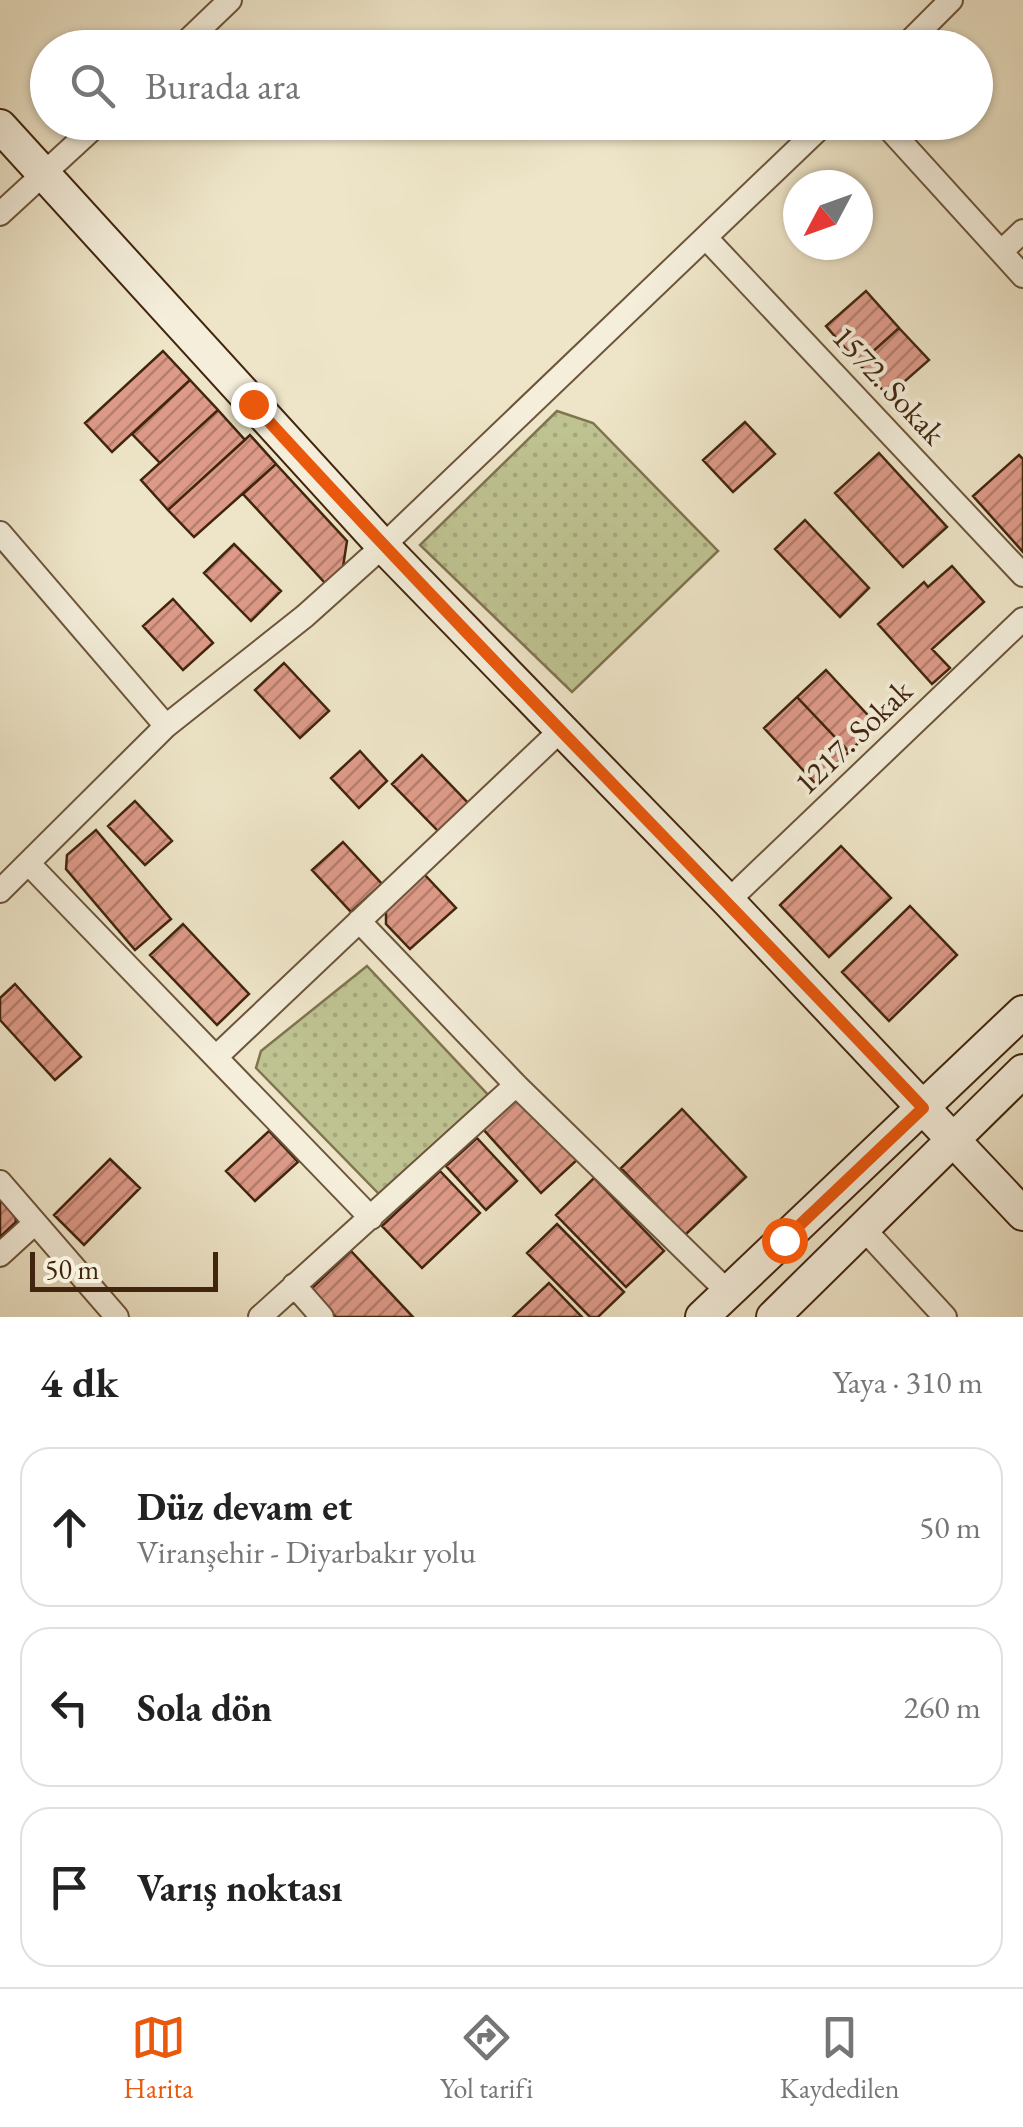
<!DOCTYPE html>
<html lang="tr">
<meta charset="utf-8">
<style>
body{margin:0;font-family:"EB Garamond",serif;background:#f2f2f2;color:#222}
.compass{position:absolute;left:783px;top:170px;width:90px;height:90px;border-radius:50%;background:#fff;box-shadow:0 2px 8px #0004;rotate:229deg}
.scale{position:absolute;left:30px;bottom:25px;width:188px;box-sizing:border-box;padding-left:10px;border:5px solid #42250e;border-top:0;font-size:28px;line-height:35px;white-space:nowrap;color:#42250e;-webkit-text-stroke:8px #f4eedb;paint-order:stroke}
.stop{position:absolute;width:30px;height:30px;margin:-22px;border:8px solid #ea580c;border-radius:50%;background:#fff}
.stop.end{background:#ea580c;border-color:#fff;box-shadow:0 2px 10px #0008}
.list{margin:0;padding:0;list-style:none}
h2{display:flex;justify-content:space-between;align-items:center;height:130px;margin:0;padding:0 40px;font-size:42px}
h2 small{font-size:32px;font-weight:400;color:#767676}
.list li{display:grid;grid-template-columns:65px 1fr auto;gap:30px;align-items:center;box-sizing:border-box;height:160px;margin:0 20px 20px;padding:0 20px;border:2px solid #e0e0e0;border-radius:30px}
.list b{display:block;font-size:38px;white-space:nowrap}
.list p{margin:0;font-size:32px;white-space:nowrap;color:#767676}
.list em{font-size:32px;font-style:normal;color:#767676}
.icon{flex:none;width:55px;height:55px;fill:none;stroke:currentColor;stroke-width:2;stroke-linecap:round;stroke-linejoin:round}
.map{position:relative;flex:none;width:1023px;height:1317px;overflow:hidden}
.search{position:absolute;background:#fff;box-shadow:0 2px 8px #0004;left:30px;right:30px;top:30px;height:110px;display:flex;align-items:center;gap:25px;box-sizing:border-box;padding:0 35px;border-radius:55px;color:#767676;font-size:38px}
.sheet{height:670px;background:#fff}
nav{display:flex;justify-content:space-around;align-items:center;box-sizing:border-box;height:140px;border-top:2px solid #e0e0e0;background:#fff;font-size:28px;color:#767676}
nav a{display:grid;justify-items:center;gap:5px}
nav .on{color:#ea580c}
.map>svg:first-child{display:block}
</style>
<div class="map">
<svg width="1023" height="1317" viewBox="0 0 1023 1317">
<defs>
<pattern id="park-dots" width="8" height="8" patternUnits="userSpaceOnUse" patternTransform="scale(2.5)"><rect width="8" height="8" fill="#bfc392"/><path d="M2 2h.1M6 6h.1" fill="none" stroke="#a5a77d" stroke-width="1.8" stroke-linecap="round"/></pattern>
<pattern id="building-hatch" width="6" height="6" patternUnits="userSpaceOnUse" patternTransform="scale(2.5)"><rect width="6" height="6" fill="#dd9a88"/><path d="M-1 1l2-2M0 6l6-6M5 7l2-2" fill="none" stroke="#b57d6e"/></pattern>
</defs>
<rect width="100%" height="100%" fill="#eee5c8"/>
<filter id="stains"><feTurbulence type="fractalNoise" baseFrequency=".002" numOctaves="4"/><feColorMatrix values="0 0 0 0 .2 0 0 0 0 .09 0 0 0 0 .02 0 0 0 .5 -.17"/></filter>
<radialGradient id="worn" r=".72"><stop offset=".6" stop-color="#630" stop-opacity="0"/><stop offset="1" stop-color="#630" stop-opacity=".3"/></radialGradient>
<path fill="url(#park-dots)" stroke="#807450" stroke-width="2.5" d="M557,411L593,423L718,551L572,692L420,545Z
M367,966L491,1098L380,1195L256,1068L261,1051Z"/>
<path fill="url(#building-hatch)" stroke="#42250e" stroke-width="2.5" d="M866,291L899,328L859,364L826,326Z
M899,328L929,360L888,396L859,364Z
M163,351L190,380L112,452L85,423Z
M190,380L218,410L160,463L132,434Z
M218,410L245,440L168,510L141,480Z
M745,422L775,454L733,492L703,460Z
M250,435L276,464L194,537L168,510Z
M879,453L947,527L903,567L835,493Z
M1019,455L1023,459V552L973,496Z
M276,464L347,541L343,567L325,583L243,494Z
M805,520L869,588L840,617L775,549Z
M234,544L281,591L251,621L204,573Z
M952,566L984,602L932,649L950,668L932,684L878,624L924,582L928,587Z
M173,599L213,643L183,670L143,626Z
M284,663L329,711L300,738L255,690Z
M826,670L877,725L849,752L797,697Z
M797,697L849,752L815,783L764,728Z
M360,751L387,781L359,808L331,778Z
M422,755L470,805L440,833L392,784Z
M135,801L172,841L145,865L108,826Z
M96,830L171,919L135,950L66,869L67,855Z
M343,842L382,884L351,912L312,870Z
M841,846L891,898L829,957L780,905Z
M424,874L456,908L410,949L386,924V908Z
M910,906L957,955L889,1021L842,972Z
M183,924L249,994L217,1025L150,955Z
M15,984L81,1057L55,1080L0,1020V998Z
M516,1099L578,1159L541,1193L483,1129Z
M682,1109L746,1177L685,1235L621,1168Z
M269,1131L298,1162L255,1201L226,1171Z
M477,1138L517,1181L486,1210L446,1166Z
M110,1159L140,1188L84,1245L54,1215Z
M440,1171L480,1213L422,1268L382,1226Z
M594,1178L664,1251L626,1287L556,1215Z
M0,1193L14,1208L16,1222L0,1237Z
M557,1224L624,1292L598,1317H590L527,1253Z
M351,1251L413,1317H336L310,1290Z
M549,1283L582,1317H513Z"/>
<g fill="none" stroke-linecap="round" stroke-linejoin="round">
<g stroke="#6d553c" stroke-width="26">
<path id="street" d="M180,48L230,0
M903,48L951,0
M883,122L1023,276
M0,214L100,122
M707,239L1023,575
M1002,251L1023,231
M0,533L166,726
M29,864L371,1218
M0,891L166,726L305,616L383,546L826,122
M728,901L1023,619
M359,921L516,1085L729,1293
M216,1057L561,730
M0,1182L117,1317
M863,1228L945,1317
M0,1255L35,1223
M294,1285L322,1317
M260,1317L516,1085"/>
</g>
<g stroke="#42250e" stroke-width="36">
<path id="secondary" d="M0,126L383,546L728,901L1023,1214
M702,1317L1023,1012
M773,1317L1023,1071"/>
</g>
<use href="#street" stroke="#f4eedb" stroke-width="22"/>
<use href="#secondary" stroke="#f4eedb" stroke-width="32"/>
</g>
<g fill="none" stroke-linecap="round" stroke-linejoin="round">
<path stroke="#ea580c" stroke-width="12" d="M253,404C471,643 701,872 923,1108L784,1240"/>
</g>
<g text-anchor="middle" stroke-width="8" stroke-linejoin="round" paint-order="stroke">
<g font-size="32" fill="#42250e" stroke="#f4eedb">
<text transform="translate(889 385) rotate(47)" y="11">1572. Sokak</text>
<text transform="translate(853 737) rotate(-44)" y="11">1217. Sokak</text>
</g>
</g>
<rect width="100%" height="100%" filter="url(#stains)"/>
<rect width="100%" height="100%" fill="url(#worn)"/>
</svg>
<svg class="compass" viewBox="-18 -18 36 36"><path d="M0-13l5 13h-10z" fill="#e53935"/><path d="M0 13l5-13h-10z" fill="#767676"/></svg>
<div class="scale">50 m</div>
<div class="stop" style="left:784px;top:1240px"></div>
<div class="stop end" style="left:253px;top:404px"></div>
<div class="search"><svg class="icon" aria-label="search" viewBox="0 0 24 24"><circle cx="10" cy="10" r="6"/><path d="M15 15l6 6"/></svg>Burada ara</div>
</div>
<section class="sheet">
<h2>4 dk<small>Yaya · 310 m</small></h2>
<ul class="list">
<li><svg class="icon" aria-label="ahead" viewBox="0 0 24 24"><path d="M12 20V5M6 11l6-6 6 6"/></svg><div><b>Düz devam et</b><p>Viranşehir - Diyarbakır yolu</p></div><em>50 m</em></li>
<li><svg class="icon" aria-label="left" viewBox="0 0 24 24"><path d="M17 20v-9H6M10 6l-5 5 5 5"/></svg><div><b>Sola dön</b></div><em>260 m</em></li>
<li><svg class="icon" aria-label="arrive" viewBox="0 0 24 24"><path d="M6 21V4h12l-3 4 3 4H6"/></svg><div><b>Varış noktası</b></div></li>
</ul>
</section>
<nav>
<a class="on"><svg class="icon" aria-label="map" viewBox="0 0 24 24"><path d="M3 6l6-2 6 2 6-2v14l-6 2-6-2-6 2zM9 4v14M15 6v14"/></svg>Harita</a>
<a><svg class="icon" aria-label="directions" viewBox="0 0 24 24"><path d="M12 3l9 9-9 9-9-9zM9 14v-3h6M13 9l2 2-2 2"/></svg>Yol tarifi</a>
<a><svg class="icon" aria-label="saved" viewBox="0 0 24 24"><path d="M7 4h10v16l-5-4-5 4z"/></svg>Kaydedilen</a>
</nav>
